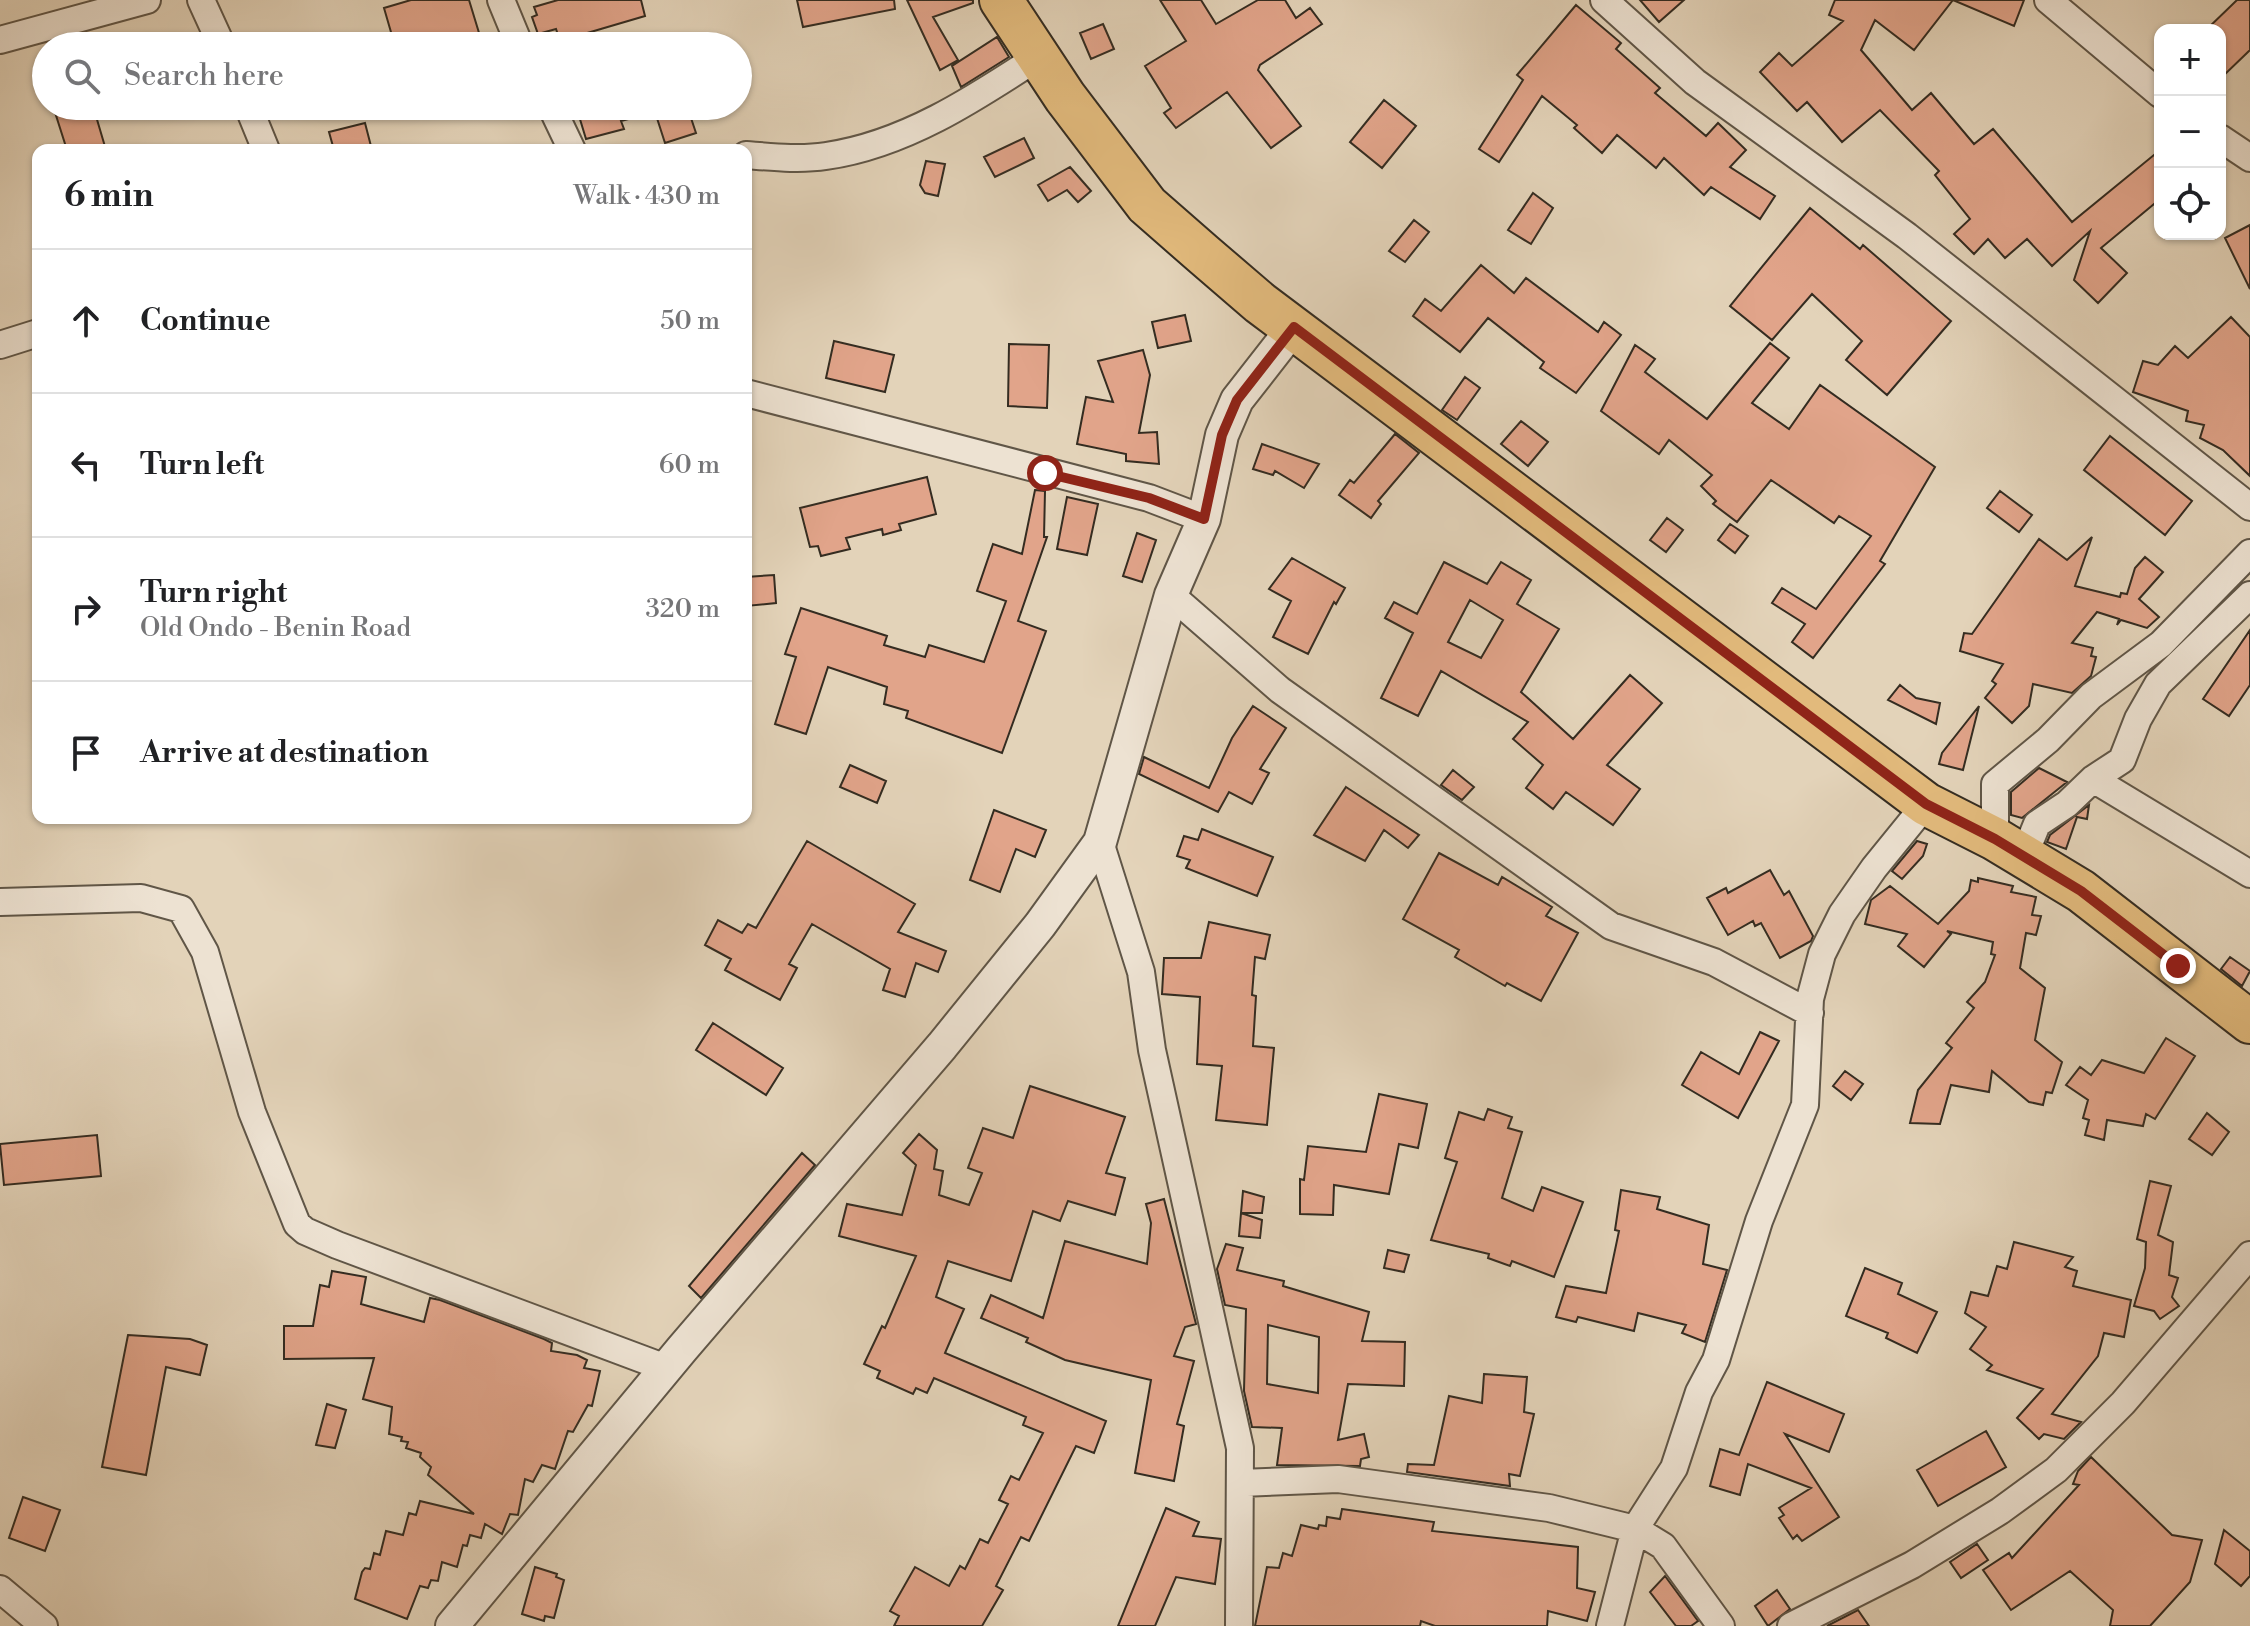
<!DOCTYPE html>
<meta charset="utf-8">
<style>
body{margin:0;font-family:"Libre Bodoni",serif;background:#f2f2f2;color:#202124}
.controls{position:absolute;right:24px;top:24px;display:grid;overflow:hidden;border-radius:16px;box-shadow:0 2px 6px #0004}
.controls button{width:72px;height:72px;display:grid;place-items:center;padding:0;border:0;border-bottom:2px solid #e0e0e0;background:#fff;color:#202124;font:40px sans-serif}
.stop{position:absolute;width:24px;height:24px;margin:-18px;border:6px solid #8f2418;border-radius:50%;background:#fff}
.stop.end{background:#8f2418;border-color:#fff;box-shadow:0 2px 8px #0008}
.list{margin:0;padding:0;list-style:none}
h2{display:flex;justify-content:space-between;align-items:center;height:104px;margin:0;padding:0 32px;font-size:34px}
h2 small{font-size:26px;font-weight:400;color:#757577}
.list li{display:grid;grid-template-columns:52px 1fr auto;gap:24px;align-items:center;box-sizing:border-box;height:144px;padding:0 32px;border-top:2px solid #e0e0e0}
.list b{display:block;font-size:30px;white-space:nowrap}
.list p{margin:0;font-size:26px;white-space:nowrap;color:#757577}
.list em{font-size:26px;font-style:normal;color:#757577}
.icon{flex:none;width:44px;height:44px;fill:none;stroke:currentColor;stroke-width:2;stroke-linecap:round;stroke-linejoin:round}
.map{position:relative;flex:none;width:2250px;height:1626px;overflow:hidden}
.search{position:absolute;background:#fff;box-shadow:0 2px 6px #0004;left:32px;top:32px;width:720px;height:88px;display:flex;align-items:center;gap:20px;box-sizing:border-box;padding:0 28px;border-radius:44px;color:#757577;font-size:30px}
.panel{position:absolute;background:#fff;box-shadow:0 2px 6px #0004;left:32px;top:144px;width:720px;height:680px;border-radius:16px}
.map>svg:first-child{display:block}
</style>
<div class="map">
<svg width="2250" height="1626" viewBox="0 0 2250 1626">
<rect width="100%" height="100%" fill="#e3d3b9"/>
<filter id="stains"><feTurbulence type="fractalNoise" baseFrequency=".0025" numOctaves="4"/><feColorMatrix values="0 0 0 0 .2 0 0 0 0 .09 0 0 0 0 .02 0 0 0 .5 -.17"/></filter>
<radialGradient id="worn" r=".72"><stop offset=".6" stop-color="#630" stop-opacity="0"/><stop offset="1" stop-color="#630" stop-opacity=".3"/></radialGradient>
<path fill="#e1a48a" stroke="#342c21" stroke-width="2" fill-rule="evenodd" d="M411,0H469L483,46H395L384,8Z
M558,0H641L645,16L560,41L556,29L538,34L532,17L537,15L534,7Z
M797,0H894L895,9L803,27Z
M907,0H973V3L933,17L958,60L940,70Z
M1160,0H1201L1216,24L1258,0H1285L1296,18L1310,8L1322,24L1260,65L1258,70L1301,126L1271,148L1227,92L1176,128L1164,113L1171,108L1145,66L1186,41Z
M1640,0H1684L1659,22Z
M1835,0H2024L2014,26L1953,0L1914,50L1875,20L1861,50L1912,110L1931,93L1974,144L1993,129L2072,222L2160,150V199L2101,248L2127,273L2098,303L2074,280L2090,231L2052,266L2027,239L2005,258L1988,239L1974,254L1954,234L1970,219L1935,175L1939,171L1880,110L1842,142L1807,102L1797,111L1760,72L1779,53L1792,66L1843,21L1829,15Z
M2237,0H2250V50L2220,79V30H2206Z
M1576,5L1621,43L1616,49L1660,88L1655,93L1706,136L1718,123L1746,150L1730,167L1775,196L1760,219L1711,187L1704,195L1664,158L1656,168L1617,135L1602,153L1574,128L1577,125L1542,96L1499,162L1479,149L1523,80L1517,75Z
M1103,24L1114,49L1091,59L1080,33Z
M997,37L1009,57L961,87L952,66Z
M1384,100L1416,126L1382,168L1350,142Z
M53,106H93L106,150H67Z
M576,106H687L696,133L665,143L655,112L621,121L624,129L586,139Z
M365,123L372,150H334L329,132Z
M1024,138L1034,158L995,177L984,157Z
M926,161L945,164L938,196L925,193L920,185Z
M1070,167L1091,191L1078,202L1067,190L1048,201L1038,185Z
M1533,193L1553,208L1531,244L1508,230Z
M1810,208L1860,249L1863,245L1951,321L1887,395L1846,360L1862,341L1812,294L1772,340L1730,306Z
M1414,220L1429,232L1405,262L1389,251Z
M2250,225V289L2225,238Z
M1481,265L1514,293L1526,278L1598,332L1604,322L1621,335L1576,393L1540,368L1544,362L1488,318L1460,352L1413,316L1425,299L1441,311Z
M1185,315L1191,341L1158,348L1152,322Z
M2231,317L2250,337V476L2223,450L2200,438L2204,425L2186,421L2188,411L2133,392L2143,361L2158,365L2175,346L2188,358Z
M834,341L894,355L885,392L826,378Z
M1770,343L1789,358L1752,403L1789,429L1820,385L1935,467L1880,561L1885,564L1813,658L1792,642L1805,624L1772,603L1782,588L1816,609L1871,536L1839,516L1834,523L1771,480L1737,522L1713,504L1716,501L1701,486L1712,475L1669,440L1659,454L1601,411L1635,345L1655,359L1645,372L1707,419Z
M1009,344L1049,345L1047,408L1008,406Z
M1143,350L1150,375L1139,433L1157,432L1159,464L1126,461V454L1077,444L1086,397L1113,402L1098,361Z
M1465,377L1480,388L1457,420L1442,410Z
M1521,421L1548,442L1528,466L1501,444Z
M1395,434L1419,453L1378,501L1381,504L1371,518L1339,495L1350,480L1354,483Z
M2110,436L2192,501L2165,535L2084,470Z
M1262,444L1319,464L1304,488L1275,471L1273,475L1253,469Z
M927,477L936,514L899,524L901,530L883,535L882,529L846,538L850,549L821,556L818,546L810,547L800,508Z
M1035,490L1045,491L1044,537H1047L1018,621L1046,631L1002,753L906,718L908,711L884,704L887,687L828,667L806,734L775,724L796,657L785,654L801,608L887,636L884,645L925,657L929,645L984,662L1006,601L977,591L993,544L1022,554Z
M2000,491L2032,515L2019,532L1987,508Z
M1067,497L1098,504L1087,555L1057,549Z
M1667,518L1683,530L1666,552L1650,540Z
M1730,524L1748,536L1735,553L1718,540Z
M1137,533L1156,540L1142,582L1123,576Z
M2092,537L2075,586L2120,597L2121,593L2127,594L2135,568L2145,557L2163,572L2139,599L2159,617L2147,628L2121,620L2117,625L2119,619L2097,612L2072,643L2093,648L2091,656L2096,657L2091,676L2072,693L2033,684L2029,706L2012,723L1985,698L1996,684L1992,681L2003,664L1960,651L1964,633L1972,634L2039,539L2067,560Z
M1292,558L1345,588L1336,604L1334,602L1308,654L1273,637L1291,601L1269,589Z
M1444,562L1487,584L1501,562L1531,580L1517,604L1559,629L1521,692L1573,739L1630,675L1662,703L1607,765L1640,789L1613,825L1566,792L1553,809L1526,788L1543,765L1513,739L1528,722L1441,671L1418,716L1381,698L1413,633L1385,618L1394,602L1417,614ZM1470,600L1503,620L1481,658L1448,642Z
M774,575L776,603L746,606V577Z
M2250,630V685L2229,716L2203,699Z
M1900,685L1916,698L1940,703L1936,724L1888,700Z
M1253,706L1286,728L1260,769L1269,773L1252,804L1229,792L1218,812L1139,774L1144,757L1209,788L1232,738Z
M1979,706L1963,770L1939,764L1942,753Z
M850,765L886,781L877,803L840,787Z
M2039,768L2067,782L2022,818L2011,815V792Z
M1453,770L1474,787L1462,800L1441,785Z
M1346,787L1419,835L1408,848L1384,830L1365,861L1314,835Z
M2089,805L2087,819L2077,817L2066,849L2047,842L2050,835Z
M994,810L1046,830L1035,857L1016,849L1000,892L970,880Z
M1202,829L1273,857L1257,896L1186,868L1190,860L1177,856L1184,836L1198,840Z
M807,841L915,904L898,932L946,951L938,972L916,963L905,997L883,990L890,969L812,924L789,964L797,968L780,1000L725,970L731,959L705,945L718,920L742,933L748,924L756,928Z
M1917,841L1927,844L1923,856L1902,879L1892,871Z
M1439,853L1498,885L1502,877L1552,907L1546,916L1578,933L1541,1001L1507,983L1505,986L1455,957L1459,950L1403,919Z
M1770,870L1784,895L1789,891L1813,936L1811,941L1780,958L1761,923L1755,926L1753,921L1728,935L1707,898L1726,888L1728,893Z
M1978,878L2013,886L2011,892L2036,897L2032,915L2041,916L2036,935L2026,933L2020,968L2045,988L2035,1040L2062,1062L2052,1093L2046,1092L2043,1105L2029,1102L1992,1071L1989,1092L1951,1085L1940,1124L1910,1123L1918,1090L1952,1048L1946,1043L1974,1008L1967,1002L1985,982L1995,955L1991,954L1993,942L1947,931L1951,934L1924,967L1898,946L1907,934L1865,924L1871,900L1890,886L1938,924L1969,891L1971,880L1978,882Z
M1209,922L1270,935L1265,959L1255,957L1252,995L1256,996L1253,1046L1274,1048L1267,1125L1216,1120L1222,1066L1197,1064L1200,997L1162,994L1164,958H1201Z
M2230,957L2250,971L2242,986L2221,969Z
M713,1023L783,1068L766,1095L696,1050Z
M1760,1032L1779,1041L1738,1118L1682,1085L1701,1052L1739,1074Z
M2166,1038L2195,1056L2155,1119L2146,1114L2143,1126L2107,1120L2104,1140L2085,1135L2089,1120L2083,1118L2088,1100L2066,1085L2080,1067L2091,1075L2102,1060L2144,1073Z
M1845,1071L1863,1084L1851,1100L1833,1086Z
M1030,1086L1125,1117L1106,1173L1125,1178L1115,1215L1068,1201L1060,1221L1033,1211L1011,1281L948,1261L936,1297L964,1309L945,1353L1106,1421L1094,1453L1076,1446L1029,1541L1021,1537L996,1586L1003,1590L982,1626H894L899,1616L890,1611L915,1567L949,1586L960,1566L965,1569L980,1539L988,1543L1008,1504L999,1500L1011,1476L1019,1480L1043,1433L1023,1425L1026,1417L934,1378L927,1393L916,1388L913,1394L877,1378L880,1371L864,1364L882,1326L885,1328L916,1256L839,1236L847,1204L902,1215L916,1165L903,1153L919,1134L937,1150L934,1169L943,1171L939,1195L969,1205L982,1173L968,1168L983,1128L1013,1138Z
M1379,1094L1427,1104L1418,1148L1399,1144L1389,1194L1334,1185L1333,1215L1300,1214V1179L1304,1180L1308,1146L1366,1152Z
M1488,1109L1512,1117L1508,1128L1522,1132L1502,1198L1533,1211L1542,1187L1583,1202L1554,1277L1512,1261L1510,1266L1488,1258L1489,1254L1431,1240L1457,1162L1445,1158L1459,1112L1484,1120Z
M2207,1113L2229,1132L2212,1155L2189,1139Z
M97,1135L101,1176L4,1185L0,1144Z
M802,1153L815,1165L701,1298L689,1286Z
M2150,1181L2171,1186L2158,1235L2173,1242L2169,1275L2178,1278L2172,1297L2179,1306L2160,1319L2154,1311L2134,1306L2145,1268L2146,1242L2137,1239Z
M1621,1190L1660,1197L1657,1209L1709,1225L1703,1264L1727,1270L1705,1342L1682,1333L1686,1325L1638,1313L1634,1331L1578,1317L1576,1322L1556,1317L1566,1286L1606,1293L1619,1231L1615,1230Z
M1243,1191L1264,1197L1262,1213H1241Z
M1164,1199L1196,1324L1185,1327L1174,1356L1194,1361L1177,1424L1184,1426L1174,1481L1135,1473L1151,1380L1065,1360L1026,1342L1028,1338L981,1318L991,1295L1043,1318L1065,1241L1147,1264L1151,1223L1146,1204Z
M1241,1213L1262,1220L1260,1238L1239,1236Z
M2014,1242L2073,1257L2065,1267L2077,1271L2073,1286L2131,1300L2124,1337L2104,1333L2098,1356L2052,1414L2081,1422L2064,1439L2044,1434L2039,1439L2017,1418L2043,1389L1987,1370L1992,1365L1970,1349L1986,1327L1965,1313L1971,1292L1988,1296L1997,1266L2007,1269Z
M1226,1244L1243,1248L1237,1270L1284,1281L1283,1286L1369,1312L1362,1341L1405,1342L1404,1386L1348,1384L1338,1440L1364,1434L1369,1457L1361,1459L1360,1466L1277,1465L1282,1428L1252,1427L1244,1391L1246,1309L1225,1305L1217,1269ZM1268,1325L1319,1337L1318,1393L1267,1384Z
M1388,1250L1409,1255L1404,1272L1384,1268Z
M1865,1268L1902,1283L1898,1294L1937,1312L1917,1353L1886,1338L1888,1333L1846,1316Z
M332,1271L366,1277L361,1304L424,1322L430,1298L440,1300L544,1339L552,1343L551,1351L577,1355L587,1360L584,1368L600,1371L592,1406L588,1405L573,1432L568,1431L555,1469L542,1465L533,1482L525,1479L518,1515L510,1514L502,1534L485,1524L481,1538L470,1535L467,1546L463,1545L457,1567L442,1562L438,1581L431,1580L428,1588L420,1586L407,1619L355,1599L362,1572L365,1568L370,1569L374,1553L380,1555L386,1531L403,1535L409,1513L416,1515L420,1501L474,1514L428,1475L431,1467L420,1457L421,1453L406,1448L408,1442L401,1441L402,1437L389,1434L392,1407L363,1399L374,1358L284,1359V1326H313L320,1285L329,1287Z
M128,1335L190,1339L207,1345L200,1375L166,1367L146,1475L102,1467Z
M1484,1374L1527,1377L1524,1412L1534,1414L1520,1476L1509,1474L1510,1486L1407,1472L1408,1464L1434,1465L1449,1396L1482,1403Z
M1767,1382L1844,1414L1829,1452L1785,1434L1839,1517L1802,1541L1797,1535L1793,1539L1779,1518L1784,1515L1779,1508L1811,1488L1748,1464L1740,1495L1710,1486L1720,1449L1739,1455Z
M327,1404L346,1410L335,1448L316,1445Z
M1986,1431L2006,1467L1938,1506L1917,1470Z
M2091,1457L2172,1535L2202,1540L2190,1582L2150,1626H2110L2113,1610L2070,1571L2011,1610L1983,1570L2009,1553L2012,1558L2079,1485L2073,1484L2078,1471Z
M23,1497L60,1510L45,1551L9,1538Z
M1166,1508L1199,1522L1193,1536L1221,1539L1215,1584L1176,1577L1155,1626H1118Z
M1342,1509L1434,1522L1432,1531L1578,1547L1577,1588L1595,1592L1587,1621L1548,1611L1547,1626H1435L1421,1621L1420,1626H1255L1267,1567L1279,1568L1283,1553L1292,1556L1301,1525L1318,1529L1319,1525L1326,1526L1327,1517L1340,1519Z
M2224,1530L2250,1551V1576L2241,1586L2215,1564Z
M1977,1544L1988,1560L1961,1578L1950,1562Z
M535,1567L557,1574L556,1577L564,1580L554,1618L545,1616L544,1621L522,1614Z
M1665,1576L1698,1621L1691,1626H1676L1650,1592Z
M1777,1590L1790,1609L1768,1626L1755,1606Z
M1858,1610L1869,1626H1827Z"/>
<g fill="none" stroke-linecap="round" stroke-linejoin="round">
<g stroke="#605647" stroke-width="30">
<path id="minor" d="M201,0L222,46
M501,0L520,46
M1604,0L1695,82L1907,236L2250,507
M2048,0L2160,94
M0,40L147,0
M248,106L266,150
M551,106L572,150
M2220,138L2250,158
M746,155C772,157 800,160 826,156C904,145 974,99 1038,57
M0,345L38,333
M746,393L1149,498L1204,519
M1171,595L1280,690L1611,926L1714,962L1810,1013
M2093,779L2250,874
M1995,839V784L2048,740L2091,696L2161,644L2250,553
M1100,842L1141,972L1152,1050L1240,1448L1239,1626
M2024,856L2037,824L2067,804L2093,779L2122,760L2138,719L2158,684L2250,595
M0,902L141,898L181,909L205,952L252,1112L297,1224L305,1231L337,1245L666,1368
M1241,1483L1338,1479L1549,1508L1635,1529L1663,1546L1721,1626
M0,1589L44,1626
M1610,1626L1635,1529L1674,1468L1699,1392L1716,1360L1759,1221L1805,1105L1810,999L1822,954L1842,914L1874,868L1926,804
M1791,1626L1912,1565L2000,1511L2056,1470L2123,1403L2250,1255"/>
</g>
<g stroke="#605647" stroke-width="36">
<path id="tertiary" d="M452,1626L682,1349L942,1046L1040,925L1100,842L1171,595L1204,519L1222,435L1237,400L1294,327"/>
</g>
<g stroke="#342c21" stroke-width="46">
<path id="primary" d="M1001,0L1065,97L1147,205L1203,254L1260,303L1926,804L1995,839L2081,891L2250,1022"/>
</g>
<use href="#minor" stroke="#ede2d2" stroke-width="26"/>
<use href="#tertiary" stroke="#ede2d2" stroke-width="32"/>
<use href="#primary" stroke="#e2ba7c" stroke-width="42"/>
</g>
<g fill="none" stroke-linecap="round" stroke-linejoin="round">
<path stroke="#8f2418" stroke-width="10" d="M1045,473L1149,498L1204,519L1222,435L1237,400L1294,327L1926,804L1995,839L2081,891L2178,966"/>
</g>
<rect width="100%" height="100%" filter="url(#stains)"/>
<rect width="100%" height="100%" fill="url(#worn)"/>
</svg>
<div class="controls">
<button>+</button>
<button>−</button>
<button><svg class="icon" aria-label="locate" viewBox="0 0 24 24"><circle cx="12" cy="12" r="6"/><path d="M12 2v4M12 18v4M2 12h4M18 12h4"/></svg></button>
</div>
<div class="stop" style="left:1045px;top:473px"></div>
<div class="stop end" style="left:2178px;top:966px"></div>
<div class="search"><svg class="icon" aria-label="search" viewBox="0 0 24 24"><circle cx="10" cy="10" r="6"/><path d="M15 15l6 6"/></svg>Search here</div>
<section class="panel">
<h2>6 min<small>Walk · 430 m</small></h2>
<ul class="list">
<li><svg class="icon" aria-label="ahead" viewBox="0 0 24 24"><path d="M12 20V5M6 11l6-6 6 6"/></svg><div><b>Continue</b></div><em>50 m</em></li>
<li><svg class="icon" aria-label="left" viewBox="0 0 24 24"><path d="M17 20v-9H6M10 6l-5 5 5 5"/></svg><div><b>Turn left</b></div><em>60 m</em></li>
<li><svg class="icon" aria-label="right" viewBox="0 0 24 24"><path d="M7 20v-9h11M14 6l5 5-5 5"/></svg><div><b>Turn right</b><p>Old Ondo - Benin Road</p></div><em>320 m</em></li>
<li><svg class="icon" aria-label="arrive" viewBox="0 0 24 24"><path d="M6 21V4h12l-3 4 3 4H6"/></svg><div><b>Arrive at destination</b></div></li>
</ul>
</section>
</div>
